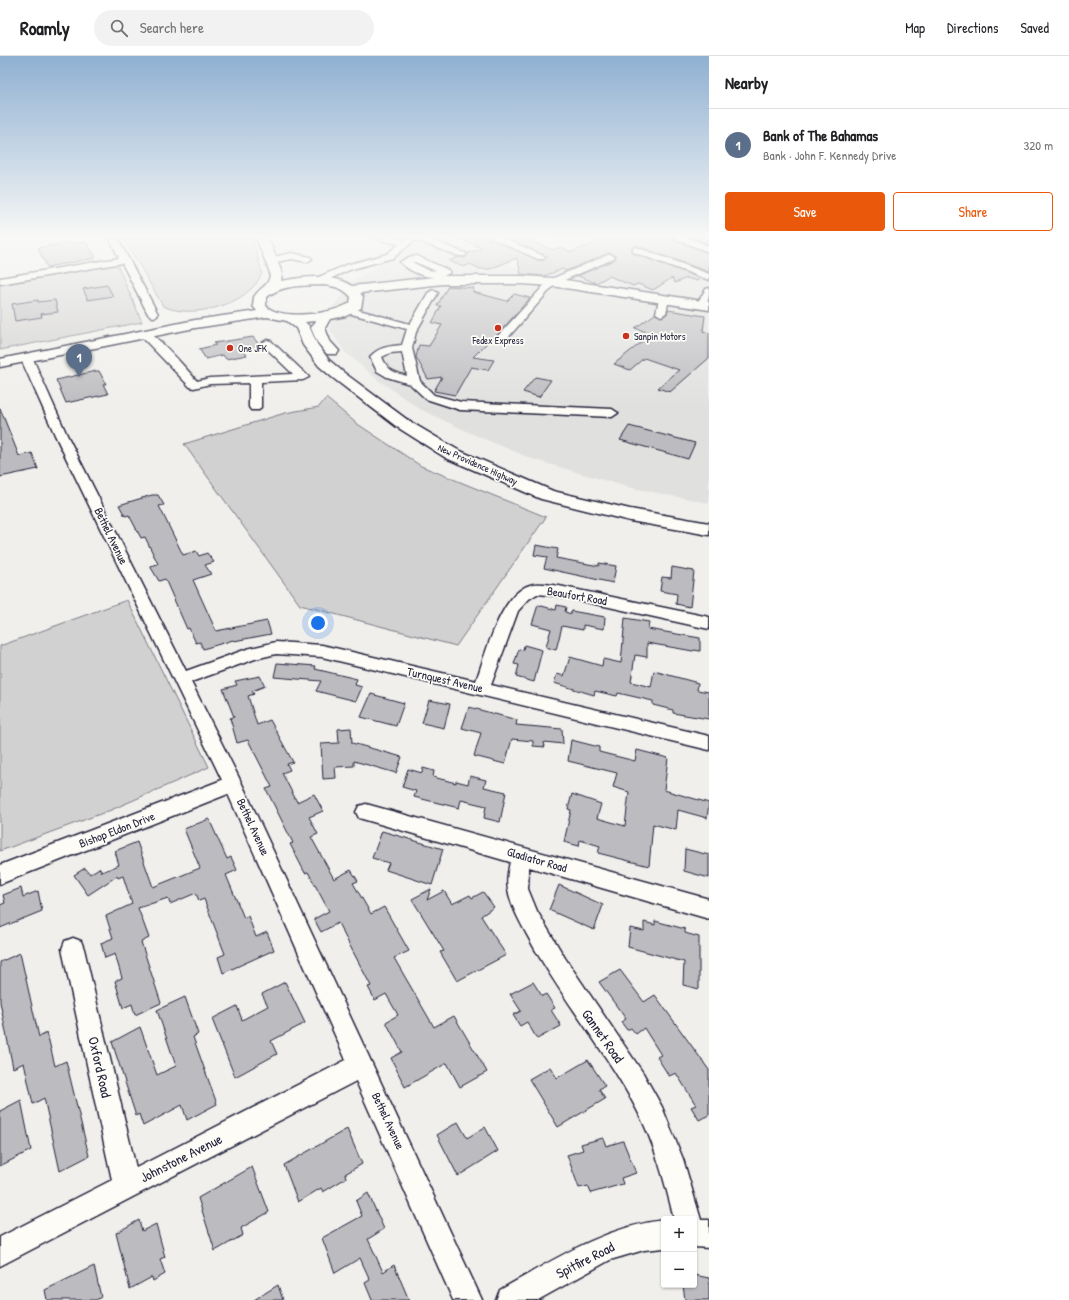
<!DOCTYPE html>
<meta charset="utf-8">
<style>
body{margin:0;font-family:"Patrick Hand",sans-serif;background:#f2f2f2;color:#202124}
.controls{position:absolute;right:12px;bottom:12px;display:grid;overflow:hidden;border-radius:4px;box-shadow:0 1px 3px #0004}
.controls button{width:36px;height:36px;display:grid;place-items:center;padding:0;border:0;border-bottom:1px solid #e0e0e0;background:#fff;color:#202124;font:20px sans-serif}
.you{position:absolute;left:318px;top:567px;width:14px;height:14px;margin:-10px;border:3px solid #fff;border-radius:50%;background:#1a73e8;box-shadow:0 0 0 6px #1a73e833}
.badge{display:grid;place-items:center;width:26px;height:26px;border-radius:50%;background:#ea580c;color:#fff;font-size:13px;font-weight:700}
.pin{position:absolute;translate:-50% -33px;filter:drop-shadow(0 1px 2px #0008)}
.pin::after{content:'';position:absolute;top:21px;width:14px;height:12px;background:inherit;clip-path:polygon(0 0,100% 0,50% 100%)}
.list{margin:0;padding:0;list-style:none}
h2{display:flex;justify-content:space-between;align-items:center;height:52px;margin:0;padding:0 16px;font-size:17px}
h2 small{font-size:13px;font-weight:400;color:#757577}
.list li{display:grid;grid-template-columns:26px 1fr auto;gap:12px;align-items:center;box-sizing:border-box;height:72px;padding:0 16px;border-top:1px solid #e0e0e0}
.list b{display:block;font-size:15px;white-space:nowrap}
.list p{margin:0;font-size:13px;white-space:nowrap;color:#757577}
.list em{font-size:13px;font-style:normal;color:#757577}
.actions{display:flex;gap:8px;padding:12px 16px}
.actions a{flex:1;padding:9px 0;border:1px solid #ea580c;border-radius:4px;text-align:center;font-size:14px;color:#ea580c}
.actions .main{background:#ea580c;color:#fff}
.icon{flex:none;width:22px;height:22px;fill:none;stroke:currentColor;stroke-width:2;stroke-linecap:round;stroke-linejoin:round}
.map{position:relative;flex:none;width:709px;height:1244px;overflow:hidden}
header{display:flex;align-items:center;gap:24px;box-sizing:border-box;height:56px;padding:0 20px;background:#fff;border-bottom:1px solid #e0e0e0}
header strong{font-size:19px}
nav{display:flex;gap:22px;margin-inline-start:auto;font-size:14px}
.search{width:280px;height:36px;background:#f2f2f2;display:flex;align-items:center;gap:10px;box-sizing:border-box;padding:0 14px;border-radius:22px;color:#757577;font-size:15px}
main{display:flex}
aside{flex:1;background:#fff}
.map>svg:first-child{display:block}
</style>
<header>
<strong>Roamly</strong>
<div class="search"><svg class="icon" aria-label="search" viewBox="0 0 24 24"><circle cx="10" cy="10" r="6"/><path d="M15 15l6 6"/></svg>Search here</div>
<nav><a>Map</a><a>Directions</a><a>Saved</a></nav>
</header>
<main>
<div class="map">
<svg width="709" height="1244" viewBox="0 0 709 1244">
<rect width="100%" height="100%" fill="#f0efec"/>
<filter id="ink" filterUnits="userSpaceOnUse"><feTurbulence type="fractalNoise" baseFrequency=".025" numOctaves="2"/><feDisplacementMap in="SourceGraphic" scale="8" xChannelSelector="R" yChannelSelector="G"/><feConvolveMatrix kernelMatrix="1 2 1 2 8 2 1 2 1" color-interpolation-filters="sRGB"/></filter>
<g filter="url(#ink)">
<path fill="#e0e0df" d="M424,179H436L522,213L575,192L542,179H709V447L627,431L532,403L468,376L420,353L378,324L345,296L330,274L333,250L355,223L408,194Z"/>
<path fill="#d2d1d1" stroke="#7a7a86" d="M122,179H251L262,217C250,249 192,264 163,250Z
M117,208L142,266L0,294V228Z
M326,342L356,367L421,410L546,461L456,590L300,549L184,388L285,357L319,351Z
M127,544L209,711L111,754L0,795V590Z"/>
<path fill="#bcbcc0" stroke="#22223b" d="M452,179H483L538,204H544L547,201L510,184L518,180L553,194L561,191L572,196L616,179H666L674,182V184L709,197V216L637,190L632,191V197L700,222L697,225L687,222L675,227L672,222L653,234L638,228L633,230L609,220L596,227L578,220L614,204L616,201L609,197L566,215L563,213L544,220L521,218L517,202L490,213H480L470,208L464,211L449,205L458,201L465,202L468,197L482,192Z
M685,179H695L709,184V188Z
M71,186L72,188L86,186L96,202L47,211L38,192Z
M107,229L113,240L88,244L83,233Z
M448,230L474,232L473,236L507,245L514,238L530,242L495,281H493L473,301L494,304L488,314L471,311L455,339L434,335L442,321L428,323L416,301L419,289L429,290L442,269L432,267L441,250H437Z
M38,244V246L55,244L58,256L41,258L42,261L15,265L12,248Z
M668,254L705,260L703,275L709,277V302L670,336L658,332L679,314L644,302L630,314L614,308L652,278L635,272L655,258L662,261L667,258Z
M253,281L261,291L244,295L247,299L226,303L223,299L206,303L199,293L216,289L214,287Z
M96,315H99L106,328H103L108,338L66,347L56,324Z
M535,321L551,324L539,341L523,336Z
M0,352L19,400L32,397L38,413L0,421Z
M629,370L695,387L688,403L620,384Z
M152,439H158L164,449L159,450L183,499L196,495L199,500L207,497L214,506L205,509L211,518L193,524L216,575L267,565L271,578L234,585L233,584L203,593L200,586L196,587L189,572L187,573L165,523L159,525L150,510L158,508L145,481L141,482L129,459L125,460L119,449Z
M536,489L558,493L556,502L599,510V507L616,510L613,527L544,512L547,501L534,499Z
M672,511L694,515L690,551L676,548L677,538L660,535L662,521L671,522Z
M538,549L556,554L557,549L566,551L565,556L571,558V555L605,561L604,573L583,569V574L562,570L556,594L546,591L551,573L532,568Z
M625,562L649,566L648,573L700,582V595L694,594L693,595L647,587V601L635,599L631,626L651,631L654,615L698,627L697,634L709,636V663L673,657V654L653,649V645L618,637L617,640L595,635L594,639L554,627L557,618L564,620L570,601L602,610L603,603L621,607Z
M524,589L542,594L534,626L516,621L519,609L514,608L519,593L523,594Z
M277,607L316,610L315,613L357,623L355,629L362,631L356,645L316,635L321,625L274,621Z
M260,620L265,630L252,635L254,638L248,640L257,669L270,664L293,706L287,708L290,714L282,717L297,746L314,738L323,755L309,761L318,778L311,781L334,823L351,814L358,825L353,827L371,858L384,851L409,895L394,902L434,971L454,960L487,1016L460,1031L447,1007L405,1031L391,1002L402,996L386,966L398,959L386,938L375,944L368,931L371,930L338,867L321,876L314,863L329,855L308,816L305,817L290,788L293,787L266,733L272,731L248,684L237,687L230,662L234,661L223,633L237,629L235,625Z
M371,638L404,647L396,670L361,661Z
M429,644L450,648L444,672L422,667Z
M469,651L517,664L516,669L562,673L563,688L544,686L545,691L533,690V685L512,683L505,708L474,700L481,677L462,672Z
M351,672L352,687L402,701L396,717L354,705V710L335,711L336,722L323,723L321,688L339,687L338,673Z
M571,684L599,691V696L635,705L637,694L668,702L664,734L709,747L707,762L678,754L676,774L653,768L649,810L598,797L600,790L580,784L579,790L564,786L571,754L568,753L572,738L601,748L597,762L625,770L629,736L613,731L617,717L568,705Z
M423,712L434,715L433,721L456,727V725L468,728L470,720L486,724L484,731L506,736L500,766L484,762L486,750L461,744L459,752L414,741L416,735L402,731L408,713L422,717Z
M209,763L227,803L231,801L237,814L226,819L244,862L248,860L256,881L267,876L274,894L223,917L218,901L225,898L204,843L199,845L196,837L170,848L168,842L138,852L149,882L141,886L161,947L135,959L132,948L123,952L115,925L122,922L115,898L105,902L101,887L113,882L106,860L132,848L123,820L118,822L117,820L88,839L74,819L85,812L90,818L99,812L102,816L119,809L115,795L137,786L153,831L200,812L184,773Z
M382,775L443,793L432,829L386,814L389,807L372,802Z
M685,793L709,799V822L684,815Z
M559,829L603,849L594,874L549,854Z
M21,832L23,841L38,835L42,855L0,872V849L5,847L3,839Z
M431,833L427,844L444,835L452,848L470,839L472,842L483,836L494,851L481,860L506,899L457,925L440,896L444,895L412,843Z
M655,865L685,873V877L699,881V933L683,929L684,906L628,891L630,872L644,875V866L655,869Z
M20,897L39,981L47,977L55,1010L66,1005L89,1100L60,1115L44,1042L33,1048L24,1007L13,1012L0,946V906Z
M620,914L644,946L655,939L709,1014V1059L699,1064L691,1051L696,1049L676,1017L669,1020L657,1001L661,999L644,972L636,978L631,972L627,974L621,966L626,963L599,926Z
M285,926L305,967L271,985L277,998L235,1021L212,963L237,950L242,964L268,950L262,938Z
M533,926L542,940L546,938L555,952L551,954L561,970L537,983L527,966L520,970L513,959L521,955L510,938Z
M185,941L198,978L193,981L217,1048L187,1064L182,1049L143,1070L139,1058L136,1060L112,986L140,971L157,1019L176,1010L157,954Z
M588,1004L605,1030L599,1033L605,1043L558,1071L529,1023L550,1011L557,1022Z
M21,1044L31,1094L0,1110V1055Z
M458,1066L467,1082L485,1071L498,1095L458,1120L437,1079Z
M347,1073L362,1108L345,1118L346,1122L323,1136L321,1132L298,1146L284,1109Z
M603,1082L606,1090L623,1085L636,1117L621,1122L623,1128L591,1137L588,1130L579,1132L567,1099L583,1094L581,1088Z
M252,1111L269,1156L241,1172L243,1179L215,1195L198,1142Z
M368,1137L384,1173L368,1183L383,1216L394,1209L409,1244H372L365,1227L370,1224L360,1202L335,1217L322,1182L362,1160L356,1145Z
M139,1164L142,1175L156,1168L165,1201L160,1203L165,1218L153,1225L152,1221L130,1233L116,1177Z
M94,1210L101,1241L96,1244H47L45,1234Z
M694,1219L709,1222V1244H685L683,1229H694Z
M278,1229L283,1244H254Z"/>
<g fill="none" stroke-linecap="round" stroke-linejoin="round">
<g stroke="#22223b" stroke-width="3">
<path id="minor" d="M108,179H116L158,258L157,260L153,261L148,258L122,207L0,228V222L119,202Z
M370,179H383L405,184L410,179H420L467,198L465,200H459L415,184L393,202L352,213L318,228H312L310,226L312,224L346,209L387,198L399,188L383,185Z
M484,179H496L546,201L544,203H538Z
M675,179H681L709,190V196L675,183Z
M636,191L709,218V224L633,196V192Z
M292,197L310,201L312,203L307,206L292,203L271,207L266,204L268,202Z
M610,198L615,201L613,203L555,228L505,285H497L496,283L497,281L549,224Z
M417,200L448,214L450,216C438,228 410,217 400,206L409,201ZM412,206H415L436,215L428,214Z
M709,232C709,240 709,244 705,251H697L696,249L706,233Z
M433,234L438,237L416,276L412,292L420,325L434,339L461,346L612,353L618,357L612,361L460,354L426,343L410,328L387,321L377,315L370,301C378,291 390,290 402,289L407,273L344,256L343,254L348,251L410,268L428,237ZM402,296L407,320C393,316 388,315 382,301L390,297Z
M664,240L669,243L666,257L661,260L656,257L659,243Z
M145,275C157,278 187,314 197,325L210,322L293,318L263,289L262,287L267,284L271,285L309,321L303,324L261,326V351L259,354H251L249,351V327L210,328L194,332L190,331L141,280L140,278Z
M27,300L33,303L67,379L186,615L247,593L276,586L322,589L476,625C486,598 501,533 534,528C542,527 551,529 559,530L709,561V573L559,540L537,538L529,543L518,555L491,629L709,680V694L322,601L276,598L255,603L191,626L242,728L482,1244H453L356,1025L0,1210V1181L112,1124L62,893L65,885L73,882L81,885L84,893L136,1112L346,1004L228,738L0,828V809L222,724L55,379L21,303Z
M366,748L709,843V863L529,811L528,833L537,855L565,902L643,1017L662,1051L683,1103L701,1164H709V1192L694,1191V1163H674C665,1126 655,1088 637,1054C607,996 564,946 532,888C523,871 511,852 508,833C506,824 508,815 510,806L359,762L356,756L359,750Z
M664,1164V1192L644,1194L610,1204L538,1244H496L500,1234C552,1205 603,1171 664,1164Z"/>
</g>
<g stroke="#22223b" stroke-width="3">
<path id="major" d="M443,220H522L552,222L709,246V254L552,230L522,228H443L352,238L346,234L352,230Z"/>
</g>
<g stroke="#22223b" stroke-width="3">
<path id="highway" d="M255,179H267L282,217L281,225C308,220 346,215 363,241L361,252L346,260L330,263L325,272L330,285L339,295L337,298H327L317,286L311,272L316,265L305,266L309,270L317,288L329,304L343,316L409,365L458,394L553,435L630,453L709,467V479L630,465L541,443L446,402L397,371L333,322L319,310L303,289L296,272L287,265L267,261L195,272L0,311V303L195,264L257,255L253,250L254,241C260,231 270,230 270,217ZM323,229C334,230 344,232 351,241L350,247C332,258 282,265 266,250V242C281,228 304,230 323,229Z"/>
</g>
<use href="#minor" fill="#fdfcf7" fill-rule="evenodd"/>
<use href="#major" fill="#fdfcf7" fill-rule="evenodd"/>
<use href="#highway" fill="#fdfcf7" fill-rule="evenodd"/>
</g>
</g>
<linearGradient id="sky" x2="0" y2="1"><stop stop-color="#8fb0d2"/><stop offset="0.51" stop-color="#f8f8f6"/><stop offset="1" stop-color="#f8f8f6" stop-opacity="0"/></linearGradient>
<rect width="709" height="353" fill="url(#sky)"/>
<g fill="#c8321e" stroke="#fdfcf7" stroke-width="1.5">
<circle cx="498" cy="272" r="4"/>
<circle cx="626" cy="280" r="4"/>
<circle cx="230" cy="292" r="4"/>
</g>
<g text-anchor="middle" stroke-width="3.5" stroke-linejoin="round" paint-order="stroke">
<g font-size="10" fill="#22223b" stroke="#fdfcf7" text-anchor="start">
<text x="634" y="284">Sanpin Motors</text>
<text x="498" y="288" text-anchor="middle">Fedex Express</text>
<text x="238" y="296">One JFK</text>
</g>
<g font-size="10" fill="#22223b" stroke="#fdfcf7">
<text transform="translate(478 408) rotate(24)" y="4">New Providence Highway</text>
</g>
<g font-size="12" fill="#22223b" stroke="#fdfcf7">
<text transform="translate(111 480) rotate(64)" y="4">Bethel Avenue</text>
<text transform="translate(577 540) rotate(10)" y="4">Beaufort Road</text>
<text transform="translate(445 624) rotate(13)" y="4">Turnquest Avenue</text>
<text transform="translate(253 771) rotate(65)" y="4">Bethel Avenue</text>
<text transform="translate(117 774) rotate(-21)" y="4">Bishop Eldon Drive</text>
<text transform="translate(537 804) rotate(16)" y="4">Gladiator Road</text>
<text transform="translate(388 1065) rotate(65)" y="4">Bethel Avenue</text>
</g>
<g font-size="14" fill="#22223b" stroke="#fdfcf7">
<text transform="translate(603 980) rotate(55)" y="5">Gannet Road</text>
<text transform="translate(100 1011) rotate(77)" y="5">Oxford Road</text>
<text transform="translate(181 1102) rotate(-27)" y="5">Johnstone Avenue</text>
<text transform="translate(585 1204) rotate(-27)" y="5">Spitfire Road</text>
</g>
</g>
</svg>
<div class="controls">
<button>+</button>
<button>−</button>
</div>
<div class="you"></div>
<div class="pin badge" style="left:79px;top:321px;background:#5c6f8a">1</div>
</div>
<aside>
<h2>Nearby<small></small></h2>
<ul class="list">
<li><span class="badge" style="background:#5c6f8a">1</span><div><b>Bank of The Bahamas</b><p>Bank · John F. Kennedy Drive</p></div><em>320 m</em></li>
</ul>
<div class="actions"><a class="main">Save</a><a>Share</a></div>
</aside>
</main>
